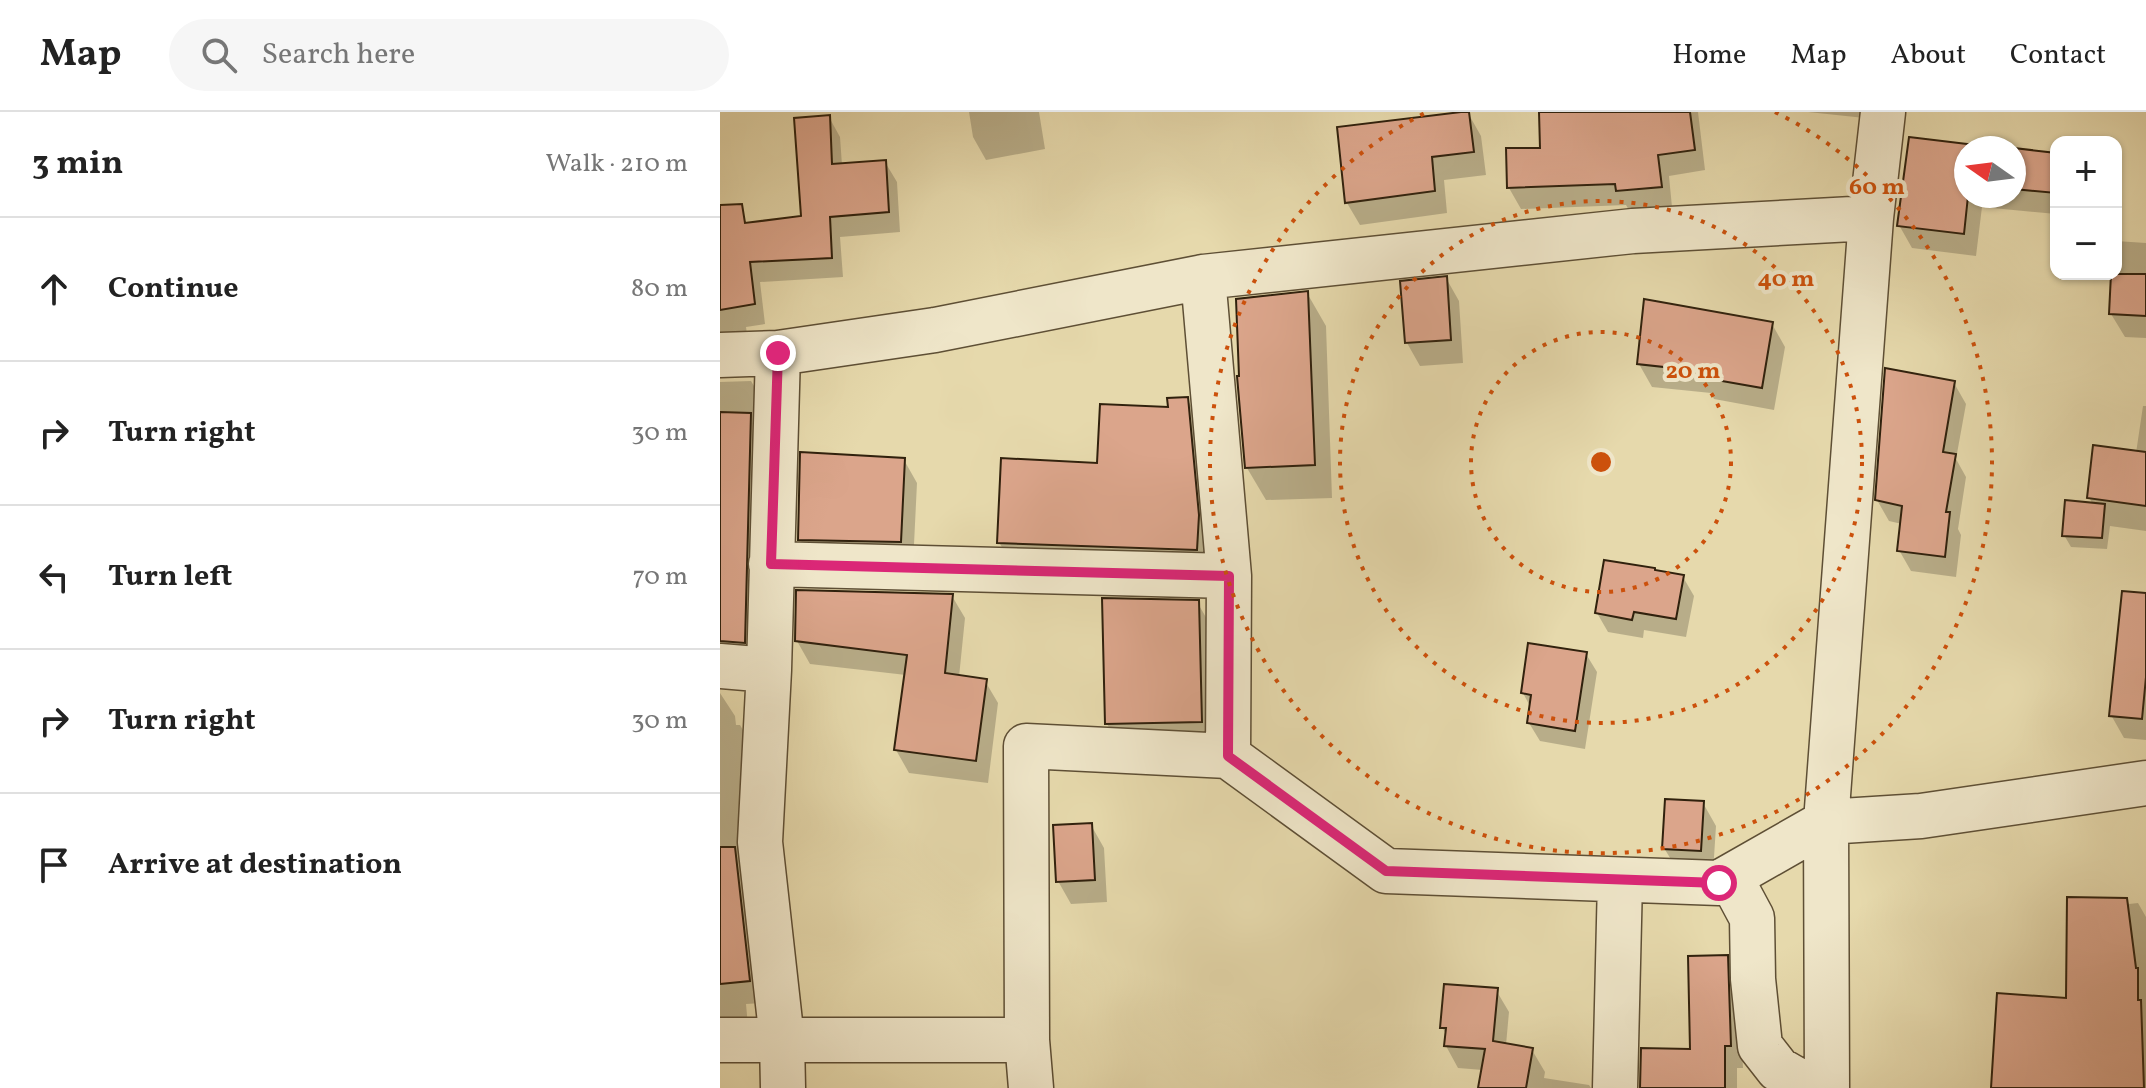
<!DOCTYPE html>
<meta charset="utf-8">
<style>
body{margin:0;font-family:Vollkorn,serif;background:#f6f6f6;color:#222}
.controls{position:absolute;right:24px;top:24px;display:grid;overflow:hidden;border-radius:16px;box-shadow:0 2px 6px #0004}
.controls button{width:72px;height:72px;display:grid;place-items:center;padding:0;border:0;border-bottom:2px solid #e0e0e0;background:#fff;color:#222;font:40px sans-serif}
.compass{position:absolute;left:1234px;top:24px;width:72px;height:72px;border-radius:50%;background:#fff;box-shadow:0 2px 6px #0004;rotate:284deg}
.stop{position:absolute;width:24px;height:24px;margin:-18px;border:6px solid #db2777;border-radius:50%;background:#fff}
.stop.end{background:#db2777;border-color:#fff;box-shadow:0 2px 8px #0008}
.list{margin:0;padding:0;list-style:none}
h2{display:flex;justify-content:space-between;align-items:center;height:104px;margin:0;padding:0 32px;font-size:34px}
h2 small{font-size:26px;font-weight:400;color:#767676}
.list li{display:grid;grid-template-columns:52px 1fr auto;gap:24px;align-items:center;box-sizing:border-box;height:144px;padding:0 32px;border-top:2px solid #e0e0e0}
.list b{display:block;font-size:30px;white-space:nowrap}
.list em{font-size:26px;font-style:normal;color:#767676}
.icon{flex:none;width:44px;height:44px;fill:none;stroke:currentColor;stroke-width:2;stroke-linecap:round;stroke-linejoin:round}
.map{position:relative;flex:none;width:1426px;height:976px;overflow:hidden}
header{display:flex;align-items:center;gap:48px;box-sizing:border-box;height:112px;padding:0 40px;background:#fff;border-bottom:2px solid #e0e0e0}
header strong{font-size:38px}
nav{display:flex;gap:44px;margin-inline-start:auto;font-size:28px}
.search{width:560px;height:72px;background:#f6f6f6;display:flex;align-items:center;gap:20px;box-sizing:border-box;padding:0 28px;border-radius:44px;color:#767676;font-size:30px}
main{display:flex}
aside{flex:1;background:#fff}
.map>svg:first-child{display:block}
</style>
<header>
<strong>Map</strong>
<div class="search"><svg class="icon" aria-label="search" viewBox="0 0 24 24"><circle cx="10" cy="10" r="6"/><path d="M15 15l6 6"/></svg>Search here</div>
<nav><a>Home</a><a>Map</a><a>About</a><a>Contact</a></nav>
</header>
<main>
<aside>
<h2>3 min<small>Walk · 210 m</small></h2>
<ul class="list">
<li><svg class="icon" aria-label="ahead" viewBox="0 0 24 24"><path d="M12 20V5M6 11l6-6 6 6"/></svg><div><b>Continue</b></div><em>80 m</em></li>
<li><svg class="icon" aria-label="right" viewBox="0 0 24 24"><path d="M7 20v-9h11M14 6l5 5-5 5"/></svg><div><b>Turn right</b></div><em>30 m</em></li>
<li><svg class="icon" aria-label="left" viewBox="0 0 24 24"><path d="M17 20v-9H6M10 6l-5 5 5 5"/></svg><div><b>Turn left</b></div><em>70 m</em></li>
<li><svg class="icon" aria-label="right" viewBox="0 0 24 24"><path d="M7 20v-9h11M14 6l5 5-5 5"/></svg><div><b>Turn right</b></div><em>30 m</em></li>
<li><svg class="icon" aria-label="arrive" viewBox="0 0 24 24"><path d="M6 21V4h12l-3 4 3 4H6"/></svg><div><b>Arrive at destination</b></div></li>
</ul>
</aside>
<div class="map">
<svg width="1426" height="976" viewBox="0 0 1426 976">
<rect width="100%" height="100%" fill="#e6d9ac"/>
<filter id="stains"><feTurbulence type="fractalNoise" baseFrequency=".0025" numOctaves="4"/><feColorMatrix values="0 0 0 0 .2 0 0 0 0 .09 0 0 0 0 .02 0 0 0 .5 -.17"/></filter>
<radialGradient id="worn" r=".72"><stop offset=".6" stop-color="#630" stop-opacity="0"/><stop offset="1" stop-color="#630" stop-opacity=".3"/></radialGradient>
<path fill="#0003" d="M249,0H319L325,37L266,48L253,25Z
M821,0H978L985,58L949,64L952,95L910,100L906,93L801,97L789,76L822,38Z
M1088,0H1155L1154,7Z
M748,1L761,24L766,63L724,68L727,101L640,113L627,91Z
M109,5L120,25L122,53L165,50L177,70L180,120L120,125L123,165L40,170L45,212L26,215L29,237L0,241V117L83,106Z
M1191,27L1261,36H1246V84H1294V39L1336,43V102L1262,95L1256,144L1192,136L1179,113Z
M1396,129L1426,131V226L1405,225L1391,202L1393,162H1396Z
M726,166L739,189L743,251L700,254L687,231Z
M587,181L606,214L612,386L546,388L527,356Z
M1052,212L1065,235L1054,298L994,287L991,281L932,275L919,252Z
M31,269L43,289L35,551L0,552V270Z
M1234,271L1246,292L1236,347L1246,365L1238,417L1241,423L1236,465L1191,459L1179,438L1182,412L1169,409L1157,388Z
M467,287L479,307L488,458L290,450L279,430Z
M1423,294H1426V419L1390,414L1387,437L1351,435L1344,423L1373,393L1369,385L1416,341Z
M184,348L197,371L193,453L93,450L80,427Z
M935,460L963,465L974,484L966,525L924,518L923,526L888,520L877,501Z
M232,484L245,506L239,565L265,569L278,591L268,671L189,661L176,638L186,563L90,552L77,529Z
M477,490L494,519L497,638L403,640L387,612Z
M1426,520V628L1404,626L1391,603Z
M866,542L877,560L865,637L820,629L809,611L811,596L803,581Z
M0,581L15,604L16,613H20L33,635L42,891L26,892L29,925L0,927Z
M983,691L996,714L993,761L958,759L944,736Z
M371,713L384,736L387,790L351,792L338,769Z
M1406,788L1409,792L1418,791L1426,805V976H1273L1348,888Z
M1006,845L1019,867L1023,956H1017V976H922L972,939Z
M776,878L789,900L786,933L812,938L825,960L824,966L869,973L871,976H760L763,958L738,956L726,934L727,924L722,915Z"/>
<path fill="#dba58b" stroke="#30210d" stroke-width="2" d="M741,0H749L754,40L712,45L715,79L625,91L617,15Z
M819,0H970L975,38L938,43L942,75L896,79L895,72L787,76L786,36H820Z
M110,3L112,52L166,48L169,100L110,105L112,146L30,150L35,192L0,198V93L22,92L25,111L81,104L74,6Z
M1189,25L1272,35L1291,36H1246V84H1248L1244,122L1177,114Z
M1294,36L1336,41V81L1294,77Z
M1391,162H1426V204L1389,202Z
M727,164L731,228L685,231L680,169Z
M588,179L595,353L525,356L517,264H519L516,187Z
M924,187L1053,210L1042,276L979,265L980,259L917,252Z
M1165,256L1235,269L1223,340L1236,342L1226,400H1230L1225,445L1177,439L1182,394L1155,388Z
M468,285L479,403L477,438L277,431L281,346L377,351L380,292L448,295L447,286Z
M0,300L31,301L25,531L0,529Z
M1373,333L1426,340V394L1367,386Z
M80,340L185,346L181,430L78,428Z
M1345,388L1385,392L1382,426L1342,424Z
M884,448L935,456V458L964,463L956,507L914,500L912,508L875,501Z
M76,478L233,482L225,561L267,567L256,649L174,638L187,543L75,529Z
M1402,479L1426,481V565L1422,607L1389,604Z
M382,486L479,488L482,610L385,612Z
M808,531L867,540L855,619L807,611L811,583L801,581Z
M945,687L984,689L981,739L942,737Z
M372,711L375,768L336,770L333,713Z
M0,735H15L30,869L0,872Z
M1347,785L1407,786L1416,856H1418V888H1421L1424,976H1271L1277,881L1346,886Z
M1008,843L1011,934H1005V976H920L921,936L970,937L968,844Z
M724,872L778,876L773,929L813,936L806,976H758L765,937L724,934L726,916H720Z"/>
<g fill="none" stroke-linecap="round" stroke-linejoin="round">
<g stroke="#5e4f35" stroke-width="47">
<path id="minor" d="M0,243L58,241L215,218L483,165L913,119L1151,106
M51,452L509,464L483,165
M0,554L49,558L58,241
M49,558L40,730L62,928L63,976
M508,644L509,464
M1010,765L1032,806L1033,867L1040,934L1058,957L1091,976
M0,928H307
M311,976L307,928L306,634L508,644L666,759L999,771L1106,710L1201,704L1426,671
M895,976L900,768
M1107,976L1106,710L1151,106L1163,0"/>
</g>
<use href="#minor" stroke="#efe6c9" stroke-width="44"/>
</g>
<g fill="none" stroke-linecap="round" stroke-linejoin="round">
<path stroke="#db2777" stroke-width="10" d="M58,241L51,452L509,464L508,644L666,759L999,771"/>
</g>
<g fill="none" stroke="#cc510c" stroke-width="4" stroke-dasharray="4 8">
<circle cx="881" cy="350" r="130"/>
<circle cx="881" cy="350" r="261"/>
<path d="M1055 0A391 391 0 1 1 707 0"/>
</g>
<circle cx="881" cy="350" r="12" fill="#cc510c" stroke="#efe6c9" stroke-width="4"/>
<g font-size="24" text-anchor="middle" font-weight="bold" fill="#cc510c" stroke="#efe6c9" stroke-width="8" stroke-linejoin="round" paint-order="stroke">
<text x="1157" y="82">60 m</text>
<text x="1066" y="174">40 m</text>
<text x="973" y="266">20 m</text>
</g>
<rect width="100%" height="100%" filter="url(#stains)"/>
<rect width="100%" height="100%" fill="url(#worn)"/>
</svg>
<div class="controls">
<button>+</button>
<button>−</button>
</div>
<svg class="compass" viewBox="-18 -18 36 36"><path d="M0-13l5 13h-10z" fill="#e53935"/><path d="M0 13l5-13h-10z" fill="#767676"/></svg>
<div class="stop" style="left:999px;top:771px"></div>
<div class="stop end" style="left:58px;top:241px"></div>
</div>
</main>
